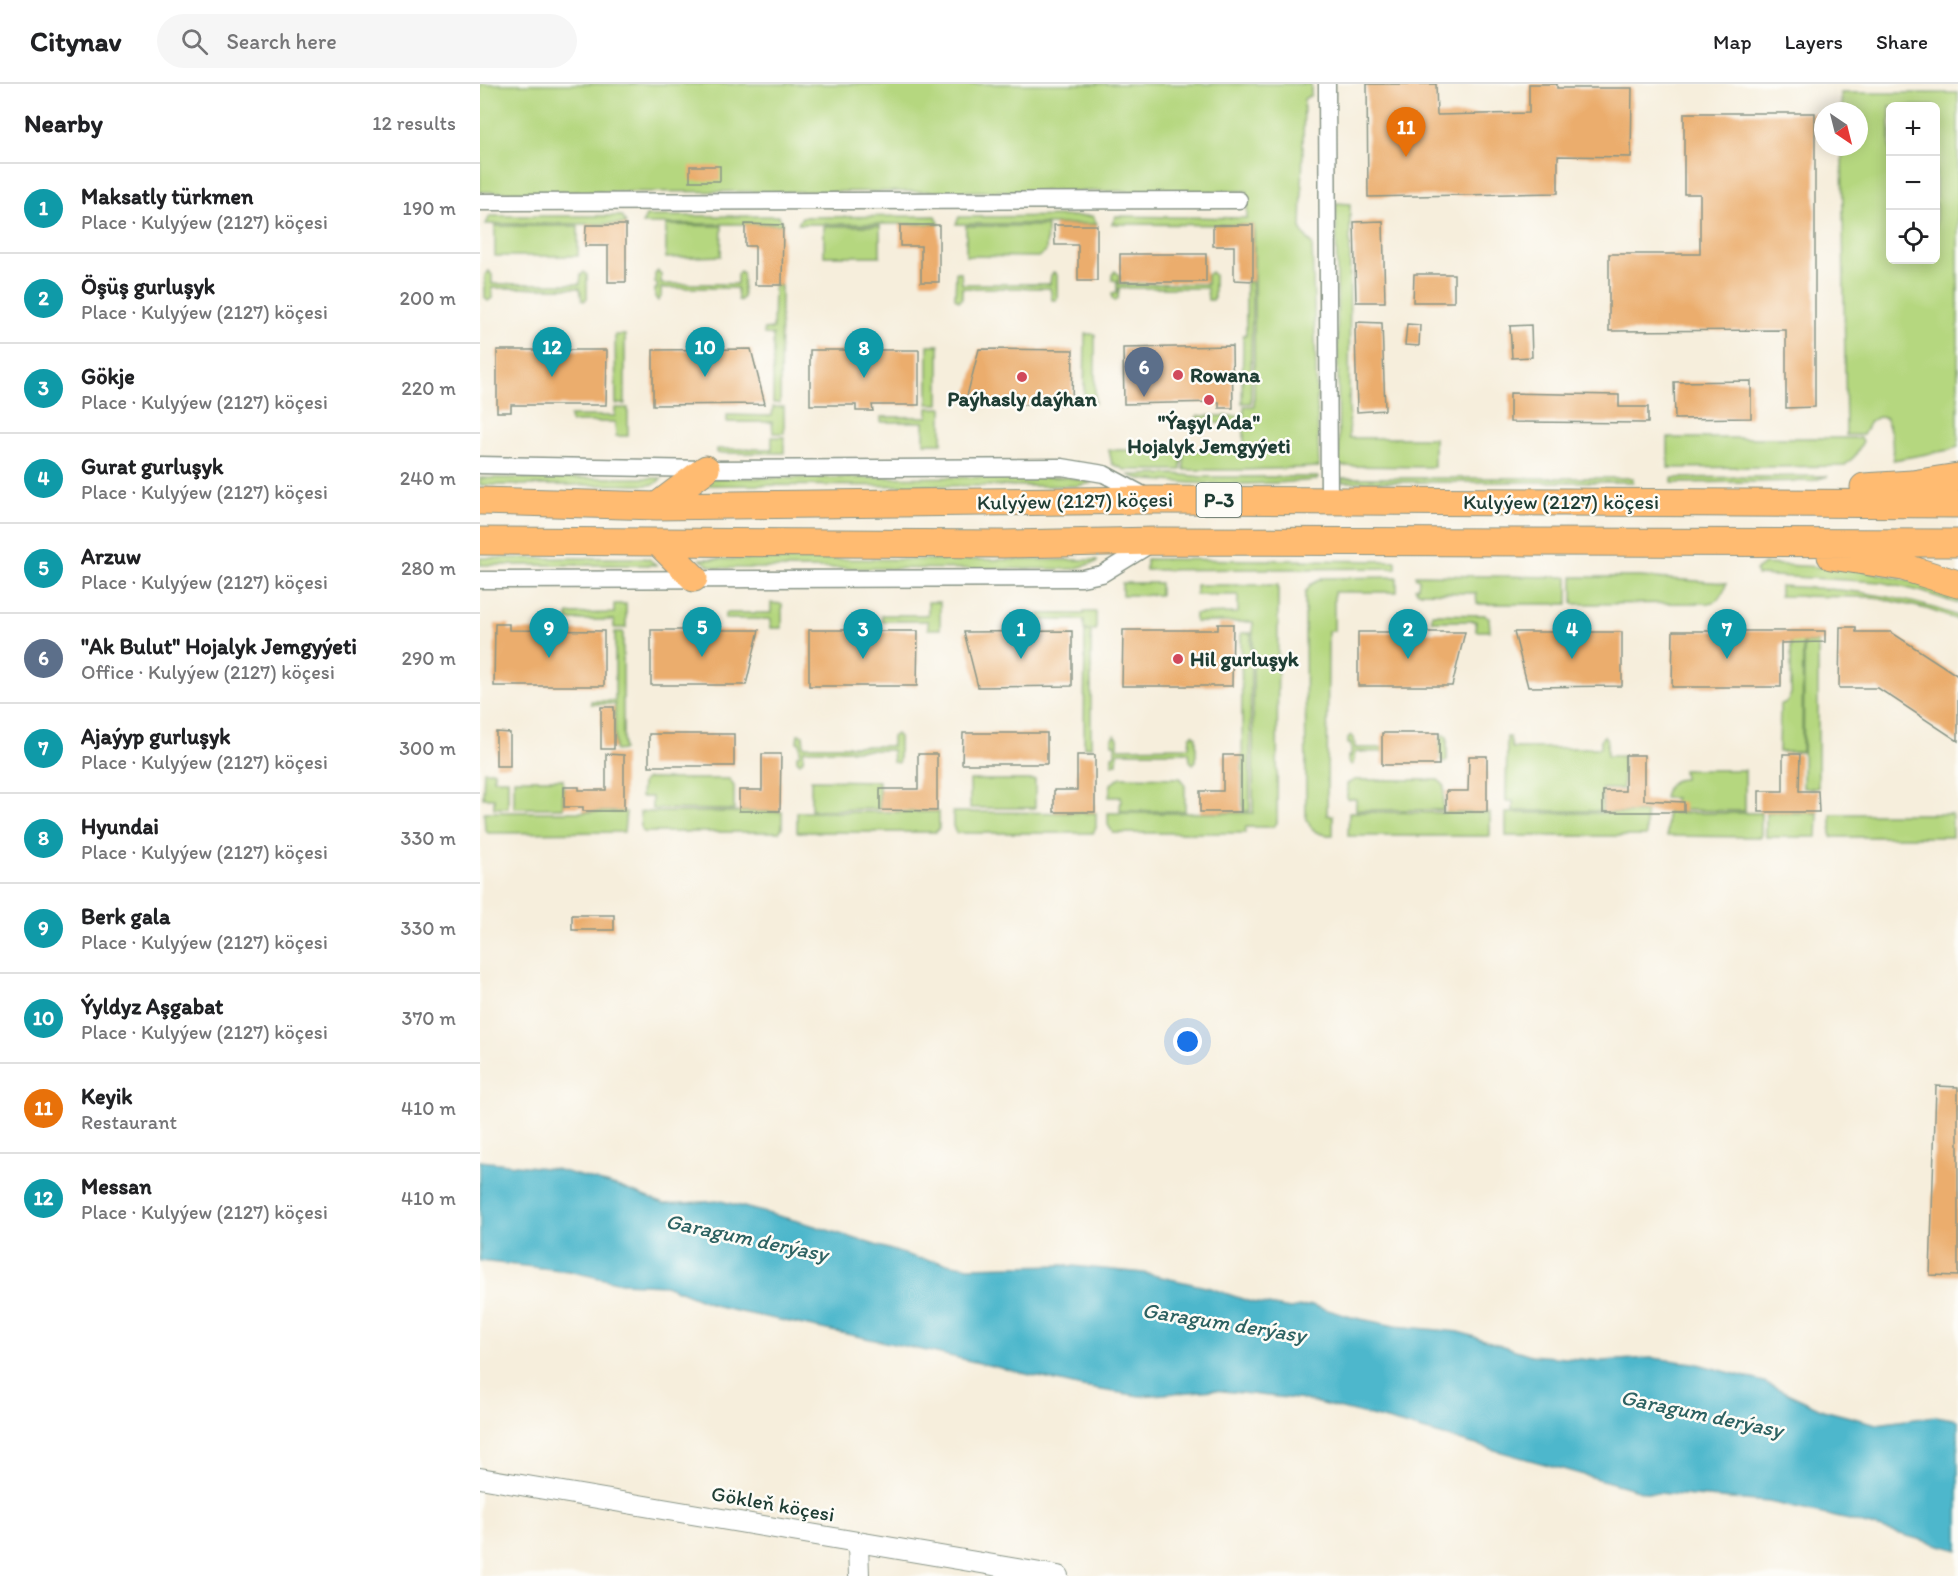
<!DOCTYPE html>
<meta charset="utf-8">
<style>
body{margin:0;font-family:Itim,sans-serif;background:#f6f6f6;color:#202124}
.controls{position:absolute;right:18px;top:18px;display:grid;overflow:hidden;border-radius:9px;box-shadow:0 3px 15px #0003}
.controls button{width:54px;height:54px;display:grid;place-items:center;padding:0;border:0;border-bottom:2px solid #e0e0e0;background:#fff;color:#202124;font:30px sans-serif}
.compass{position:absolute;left:1334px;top:18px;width:54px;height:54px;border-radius:50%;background:#fff;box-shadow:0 3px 15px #0003;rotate:145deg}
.you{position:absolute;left:708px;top:958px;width:21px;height:21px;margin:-15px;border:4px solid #fff;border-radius:50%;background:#1a73e8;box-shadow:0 0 0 9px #1a73e833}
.badge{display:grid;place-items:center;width:39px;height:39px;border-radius:50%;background:#d1495b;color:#fff;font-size:20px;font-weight:700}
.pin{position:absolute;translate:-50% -50px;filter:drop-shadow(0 2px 3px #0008)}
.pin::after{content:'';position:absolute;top:32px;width:21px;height:18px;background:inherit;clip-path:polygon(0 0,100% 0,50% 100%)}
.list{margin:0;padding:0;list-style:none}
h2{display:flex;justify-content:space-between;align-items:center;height:78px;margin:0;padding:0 24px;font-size:26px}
h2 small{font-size:20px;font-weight:400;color:#757577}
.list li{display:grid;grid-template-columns:39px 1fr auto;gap:18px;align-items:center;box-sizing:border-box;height:90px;padding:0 24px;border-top:2px solid #e0e0e0}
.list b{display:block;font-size:22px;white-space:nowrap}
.list p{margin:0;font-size:20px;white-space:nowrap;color:#757577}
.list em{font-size:20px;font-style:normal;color:#757577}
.icon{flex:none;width:33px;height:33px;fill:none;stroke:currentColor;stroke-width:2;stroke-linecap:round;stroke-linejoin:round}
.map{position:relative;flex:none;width:1478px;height:1492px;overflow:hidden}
header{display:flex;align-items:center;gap:36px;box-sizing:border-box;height:84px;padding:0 30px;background:#fff;border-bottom:2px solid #e0e0e0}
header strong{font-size:28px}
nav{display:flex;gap:33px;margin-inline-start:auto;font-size:21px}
.search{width:420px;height:54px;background:#f6f6f6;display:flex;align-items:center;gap:15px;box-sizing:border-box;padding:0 21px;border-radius:33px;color:#757577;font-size:22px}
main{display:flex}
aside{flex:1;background:#fff}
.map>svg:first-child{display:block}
</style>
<header>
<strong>Citynav</strong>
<div class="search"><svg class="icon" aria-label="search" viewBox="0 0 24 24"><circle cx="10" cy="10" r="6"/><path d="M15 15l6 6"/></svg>Search here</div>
<nav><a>Map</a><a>Layers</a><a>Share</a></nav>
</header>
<main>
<aside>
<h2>Nearby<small>12 results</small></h2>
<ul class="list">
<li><span class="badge" style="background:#0f9aa8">1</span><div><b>Maksatly türkmen</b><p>Place · Kulyýew (2127) köçesi</p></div><em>190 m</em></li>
<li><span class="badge" style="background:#0f9aa8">2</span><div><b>Öşüş gurluşyk</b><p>Place · Kulyýew (2127) köçesi</p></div><em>200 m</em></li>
<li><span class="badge" style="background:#0f9aa8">3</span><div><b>Gökje</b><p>Place · Kulyýew (2127) köçesi</p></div><em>220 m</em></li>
<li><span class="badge" style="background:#0f9aa8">4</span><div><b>Gurat gurluşyk</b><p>Place · Kulyýew (2127) köçesi</p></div><em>240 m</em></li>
<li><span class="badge" style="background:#0f9aa8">5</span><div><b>Arzuw</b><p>Place · Kulyýew (2127) köçesi</p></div><em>280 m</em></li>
<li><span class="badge" style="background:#5c6f8a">6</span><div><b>&quot;Ak Bulut&quot; Hojalyk Jemgyýeti</b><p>Office · Kulyýew (2127) köçesi</p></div><em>290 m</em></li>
<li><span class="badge" style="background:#0f9aa8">7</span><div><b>Ajaýyp gurluşyk</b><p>Place · Kulyýew (2127) köçesi</p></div><em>300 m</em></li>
<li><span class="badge" style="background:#0f9aa8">8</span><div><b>Hyundai</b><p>Place · Kulyýew (2127) köçesi</p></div><em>330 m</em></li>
<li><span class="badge" style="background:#0f9aa8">9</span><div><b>Berk gala</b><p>Place · Kulyýew (2127) köçesi</p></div><em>330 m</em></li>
<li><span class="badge" style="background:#0f9aa8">10</span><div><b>Ýyldyz Aşgabat</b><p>Place · Kulyýew (2127) köçesi</p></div><em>370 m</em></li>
<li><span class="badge" style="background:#e8710a">11</span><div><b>Keyik</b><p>Restaurant</p></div><em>410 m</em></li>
<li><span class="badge" style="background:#0f9aa8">12</span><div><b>Messan</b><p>Place · Kulyýew (2127) köçesi</p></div><em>410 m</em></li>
</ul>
</aside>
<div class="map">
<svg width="1478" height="1492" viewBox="0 0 1478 1492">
<rect width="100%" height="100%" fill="#fdfcf7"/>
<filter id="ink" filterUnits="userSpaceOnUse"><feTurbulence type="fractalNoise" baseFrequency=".0167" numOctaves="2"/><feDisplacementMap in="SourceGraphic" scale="12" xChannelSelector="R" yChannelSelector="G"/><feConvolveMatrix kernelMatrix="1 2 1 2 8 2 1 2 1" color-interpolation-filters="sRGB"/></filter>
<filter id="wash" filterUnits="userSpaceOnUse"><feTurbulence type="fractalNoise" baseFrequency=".008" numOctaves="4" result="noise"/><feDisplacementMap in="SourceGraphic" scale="24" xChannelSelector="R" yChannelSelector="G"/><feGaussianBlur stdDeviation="1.35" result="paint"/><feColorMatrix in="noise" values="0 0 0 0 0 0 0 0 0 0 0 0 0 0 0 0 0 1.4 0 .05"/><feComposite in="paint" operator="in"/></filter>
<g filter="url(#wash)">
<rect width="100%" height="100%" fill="#f6eedc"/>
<path fill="#b5d77f" stroke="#6a8a5a" stroke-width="1.5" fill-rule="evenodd" d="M0,0H831V11L824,15L821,147L832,160L839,383L764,386H704V366H764V339H717V332H764V322H774V141L632,140L636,132L767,134V107L0,108Z
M1361,9H1478V363L1469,366L1413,376L1412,353L1406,334L1398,333L1390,337L1383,351H1366L1362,63H1379V27H1362ZM1410,22H1456V176H1410Z
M856,119L870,120L869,354H954V383L859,382Z
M10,132H142L146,140H6Z
M166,132H299L303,140H162Z
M456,132L460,140H318L322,133Z
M613,132L617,140H476L479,133Z
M186,141L242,142L241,172L186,174Z
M15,142H98V172H15Z
M344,142H400V172H344Z
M486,142H567L566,167L558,173L486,172Z
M9,187L12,191V200H100L101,191L104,188L107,191V214L104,217L102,216L100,204H12V214L8,217L5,214V191Z
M178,187L181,190V200H257V190L260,187L263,190V213L260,217L258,216L257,204H181V213L178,217L175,213V205H177V199H175V190Z
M635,187L639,191V200H727V191L731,188L734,191V214L733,216H728L727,204H639L638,214L635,217L632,214V209L637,208V197L632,196V191Z
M476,188H481L482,200H570L571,191L574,188L577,191V214L576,216H572L570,204H482V214L479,217L475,214Z
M766,198H772L771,319H762L763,251H766Z
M294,202H301L300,319H293V251L284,250V246L293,245Z
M605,250H615V319H604Z
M135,251H145V320H136Z
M448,261H459V320H448Z
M293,323H304V349H293L292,338H247V331L292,332Z
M135,324H148V352H136L135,338H91L90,332H135Z
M448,324H462V359H444V338H401V333H448Z
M292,353H304V369H237V365H292Z
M1188,354H1381L1383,357L1375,372L1364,382L1188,384Z
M629,366H702L701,386H645L632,380Z
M695,390L722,393H839L836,396C790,400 744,402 698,398C680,396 664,398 648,391Z
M1348,392L1331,397L1192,399V394Z
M585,393L608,397L611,399L596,402L217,401L226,394Z
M0,394H182L175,400L168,401H0Z
M861,394H1153V398H861Z
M0,474H162L169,475L176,481H0Z
M220,475L617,476V478L593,485L238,484L228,481Z
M666,475L916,477V484L666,486Z
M1284,480L1379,485L1478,509V520L1443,508L1401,498L1277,491L1276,486Z
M936,491L1088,493V520H997L996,509L938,508L935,504L938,503L939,495L936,494Z
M917,493V508H854V547H848L847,731L853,732V751C838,751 830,748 826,732L825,509L830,501L843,494Z
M1093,493H1159L1246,499C1244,510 1240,517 1228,519L1093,520Z
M642,499H680V511H642Z
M716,501H798L797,739L792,743H766L765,749H633L628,741V729H773V538H715V530L758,529V511H716Z
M1300,502C1363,505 1419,510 1478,532V536L1447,525L1393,513L1300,512Z
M448,518H460V545H448V537H402V531H448Z
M291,519L302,520V544H291V535H245V529H291Z
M134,520H146V544H134V536H88V530L134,529Z
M604,528H616V546H604V536H559V530H604Z
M952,530L1005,531L1009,534L1010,547H996V537H952Z
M605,547H611V663H604Z
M135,548H143V666L135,667V620H111V617H135Z
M761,549H771L770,727H763Z
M1311,549H1323L1322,668H1299L1300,621L1308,617L1311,609Z
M1324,559H1338V704H1323Z
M318,650L323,651L324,662H412V653L416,650L419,653V676L418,679L413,678L412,666H324L323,676L320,679L317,676V671L320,670V659L317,658Z
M713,650L716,653V677L713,680L710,677L709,668H638L637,679L632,680V672L635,671V660H632V654L635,651L638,654V664L709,663L710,653Z
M964,650L967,653V676L964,679L961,676L960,667L875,668L873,680L871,681L868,678V672H871V660H868V654L871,651L874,654L875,664L960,663L961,653Z
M1124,652L1127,655V672H1143V705H1122V727H1033V717H1026L1027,653H1030L1032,664H1121V655Z
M1203,686H1265V727L1195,726V714H1184C1186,702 1191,695 1204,695Z
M4,687H14V695H28V724H14V714H3Z
M641,693L700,694L705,702V727H640L641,713H629L631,700Z
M34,695H83V724H34Z
M166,695H249L254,702V726L172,725V713H161L162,699Z
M331,696L399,697V725L331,726Z
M490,696H555V724H490Z
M874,696H958L964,701L963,726H876V715H867V700Z
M4,728H146L144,748L8,749L5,746Z
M160,728H302V744L299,748H164L161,745Z
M317,728H459V744L456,748H317Z
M473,728L616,729V744L613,749H476L473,742Z
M869,728L1010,729V752H868Z
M1026,729H1166V752H1026Z
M1187,729H1281V753L1187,752Z
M1286,729H1338L1337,753H1286Z
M1351,730H1472V753H1351Z"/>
<path fill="#4eb7cc" stroke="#367a80" stroke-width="1.5" d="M0,1077L75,1085L140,1103L184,1120L241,1117L325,1139L437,1174L489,1183L583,1181L664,1189L730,1204L771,1218L810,1225L832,1221L871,1233L915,1242L979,1248L1051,1271L1122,1277L1172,1274L1214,1279L1284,1298L1343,1326L1397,1340L1456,1332L1478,1336V1466L1369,1436L1289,1418L1165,1408L903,1335L825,1316L734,1306L660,1312L602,1303L452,1268L242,1224L185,1201L141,1199L89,1187L0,1177Z"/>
<g id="blocks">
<path fill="#ebad6d" d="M887,0H956L957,31L1049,29V0H1077V4H1152L1151,73L1078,72V109L888,113Z
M1204,29H1335V323L1306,324V246L1129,247V170H1220V110H1204Z
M210,82H240V97H210Z
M903,137L905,218H876L874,138Z
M265,140L303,141L302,201H275V162H265Z
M106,141H146V198H128V162H105Z
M420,141H459V198H441V162H420Z
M574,141H617V197H598V161H575Z
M733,141H773V197L754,196V162H733Z
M640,170H726V198H640Z
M934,190H974V218H933Z
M876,238L902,239L905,326L877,328L875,245L876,244Z
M927,240L940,241L939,262L925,261Z
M1051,241L1052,273L1032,274L1030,242Z
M752,262L753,324H739V318L644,320L643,264Z
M271,265L285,320L173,321V266Z
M499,265L593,266L592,321L485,320Z
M17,266H127L126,321H31V328H17Z
M330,266H439V321H392L393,327H376V321H330Z
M1271,297V334L1195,335L1194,298Z
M1030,309L1139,311V323H1168V339L1030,338Z
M15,540H29V546L124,547V602H14Z
M738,540H753L752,602H642L643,546H738Z
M375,541H392V547H438L437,602H329V546H375Z
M1239,542H1255V547H1345V558L1301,559V603H1192L1193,547H1239Z
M1360,543H1376V548H1411L1478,592V657L1398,604H1359Z
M171,546H279L266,601H171Z
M592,547V602L498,603L484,548Z
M878,548H985L972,602H878Z
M1034,548H1142V602L1048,603Z
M121,623H134V665H121Z
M16,648L30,649V682H16Z
M483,649H567V680H482Z
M902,649H959V681H902Z
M169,650H254V682H169Z
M126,670L144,671V727H103V723H84V703H99V706H126Z
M282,670H301L300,727H259V706H282Z
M438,670H457V727L400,726V705H438Z
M1303,670H1320L1319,707H1338L1339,728H1279V707H1303Z
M597,671H615V728H574V706H597Z
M743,671H761V728H720V707H743Z
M1145,671H1164V716L1204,718V728H1123V707H1145Z
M989,672H1007V728H966V707H988Z
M92,831H134V846H92Z
M1456,1002L1478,1003V1192L1450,1191Z"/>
</g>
</g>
<g filter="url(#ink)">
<use href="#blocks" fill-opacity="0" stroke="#8a9688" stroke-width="1.5"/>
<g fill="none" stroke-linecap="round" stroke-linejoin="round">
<g stroke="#8a9688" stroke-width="19">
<path id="minor" d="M847,0L849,416
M0,118L759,116
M0,381L226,385L582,383L624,390L667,413
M0,496L602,494L622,490L671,460"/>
</g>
<g stroke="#8a9688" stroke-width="22">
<path id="tertiary" d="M0,1394L578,1492
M378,1459L379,1492"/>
</g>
<g stroke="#8a9688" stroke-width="29">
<path id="trunk" d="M1384,403L1432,400L1478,393
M0,417L177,422L673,416L1478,420
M177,422L226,385
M0,457L523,460L675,457L1478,459
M179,459L214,494
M1351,472L1423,483L1478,500"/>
</g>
<use href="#minor" stroke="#fff" stroke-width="16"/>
<use href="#tertiary" stroke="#fff" stroke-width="20"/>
<use href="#trunk" stroke="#ffbb71" stroke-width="27"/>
</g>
</g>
<g fill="#d1495b" stroke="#fdfcf7" stroke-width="2">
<circle cx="698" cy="291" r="6"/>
<circle cx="542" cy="293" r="6"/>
<circle cx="729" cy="316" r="6"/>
<circle cx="698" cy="575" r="6"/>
</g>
<g text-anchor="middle" stroke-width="5" stroke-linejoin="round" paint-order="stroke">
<rect fill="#fdfcf7" stroke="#62766e" stroke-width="1.5" x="716.5" y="399" width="45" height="34" rx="4.5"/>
<g font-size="20" font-weight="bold" fill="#1f3d34">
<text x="739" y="423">P-3</text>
</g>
<g font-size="21" font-weight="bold" fill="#1f3d34" stroke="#fdfcf7" text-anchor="start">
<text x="710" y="298">Rowana</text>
<text x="542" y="322" text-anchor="middle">Paýhasly daýhan</text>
<text x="729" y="345" text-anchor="middle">"Ýaşyl Ada"<tspan x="729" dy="24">Hojalyk Jemgyýeti</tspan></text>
<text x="710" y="582">Hil gurluşyk</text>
</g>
<g font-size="21" fill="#1f3d34" stroke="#fdfcf7">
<text transform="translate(595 417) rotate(-1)" y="7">Kulyýew (2127) köçesi</text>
<text x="1081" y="425">Kulyýew (2127) köçesi</text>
<text transform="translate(293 1420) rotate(10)" y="7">Gökleň köçesi</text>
</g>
<g font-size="22" font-style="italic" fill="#2d6262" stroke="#fdfcf7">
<text transform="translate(267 1153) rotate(12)" y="8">Garagum derýasy</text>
<text transform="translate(744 1238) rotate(9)" y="8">Garagum derýasy</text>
<text transform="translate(1222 1329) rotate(12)" y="8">Garagum derýasy</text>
</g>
</g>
</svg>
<div class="controls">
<button>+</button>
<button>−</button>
<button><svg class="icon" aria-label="locate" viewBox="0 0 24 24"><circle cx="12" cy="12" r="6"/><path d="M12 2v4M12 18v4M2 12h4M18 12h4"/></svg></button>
</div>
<svg class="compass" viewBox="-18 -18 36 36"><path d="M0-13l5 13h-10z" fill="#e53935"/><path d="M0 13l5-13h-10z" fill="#757577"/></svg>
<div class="you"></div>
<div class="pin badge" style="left:541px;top:575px;background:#0f9aa8">1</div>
<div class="pin badge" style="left:928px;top:575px;background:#0f9aa8">2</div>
<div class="pin badge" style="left:383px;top:575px;background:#0f9aa8">3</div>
<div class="pin badge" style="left:1092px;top:575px;background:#0f9aa8">4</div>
<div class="pin badge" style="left:222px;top:573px;background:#0f9aa8">5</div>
<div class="pin badge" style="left:664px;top:313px;background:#5c6f8a">6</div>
<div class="pin badge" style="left:1247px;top:575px;background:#0f9aa8">7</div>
<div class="pin badge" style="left:384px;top:294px;background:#0f9aa8">8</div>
<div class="pin badge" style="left:69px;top:574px;background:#0f9aa8">9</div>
<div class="pin badge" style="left:225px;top:293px;background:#0f9aa8">10</div>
<div class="pin badge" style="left:926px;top:73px;background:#e8710a">11</div>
<div class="pin badge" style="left:72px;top:293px;background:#0f9aa8">12</div>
</div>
</main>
